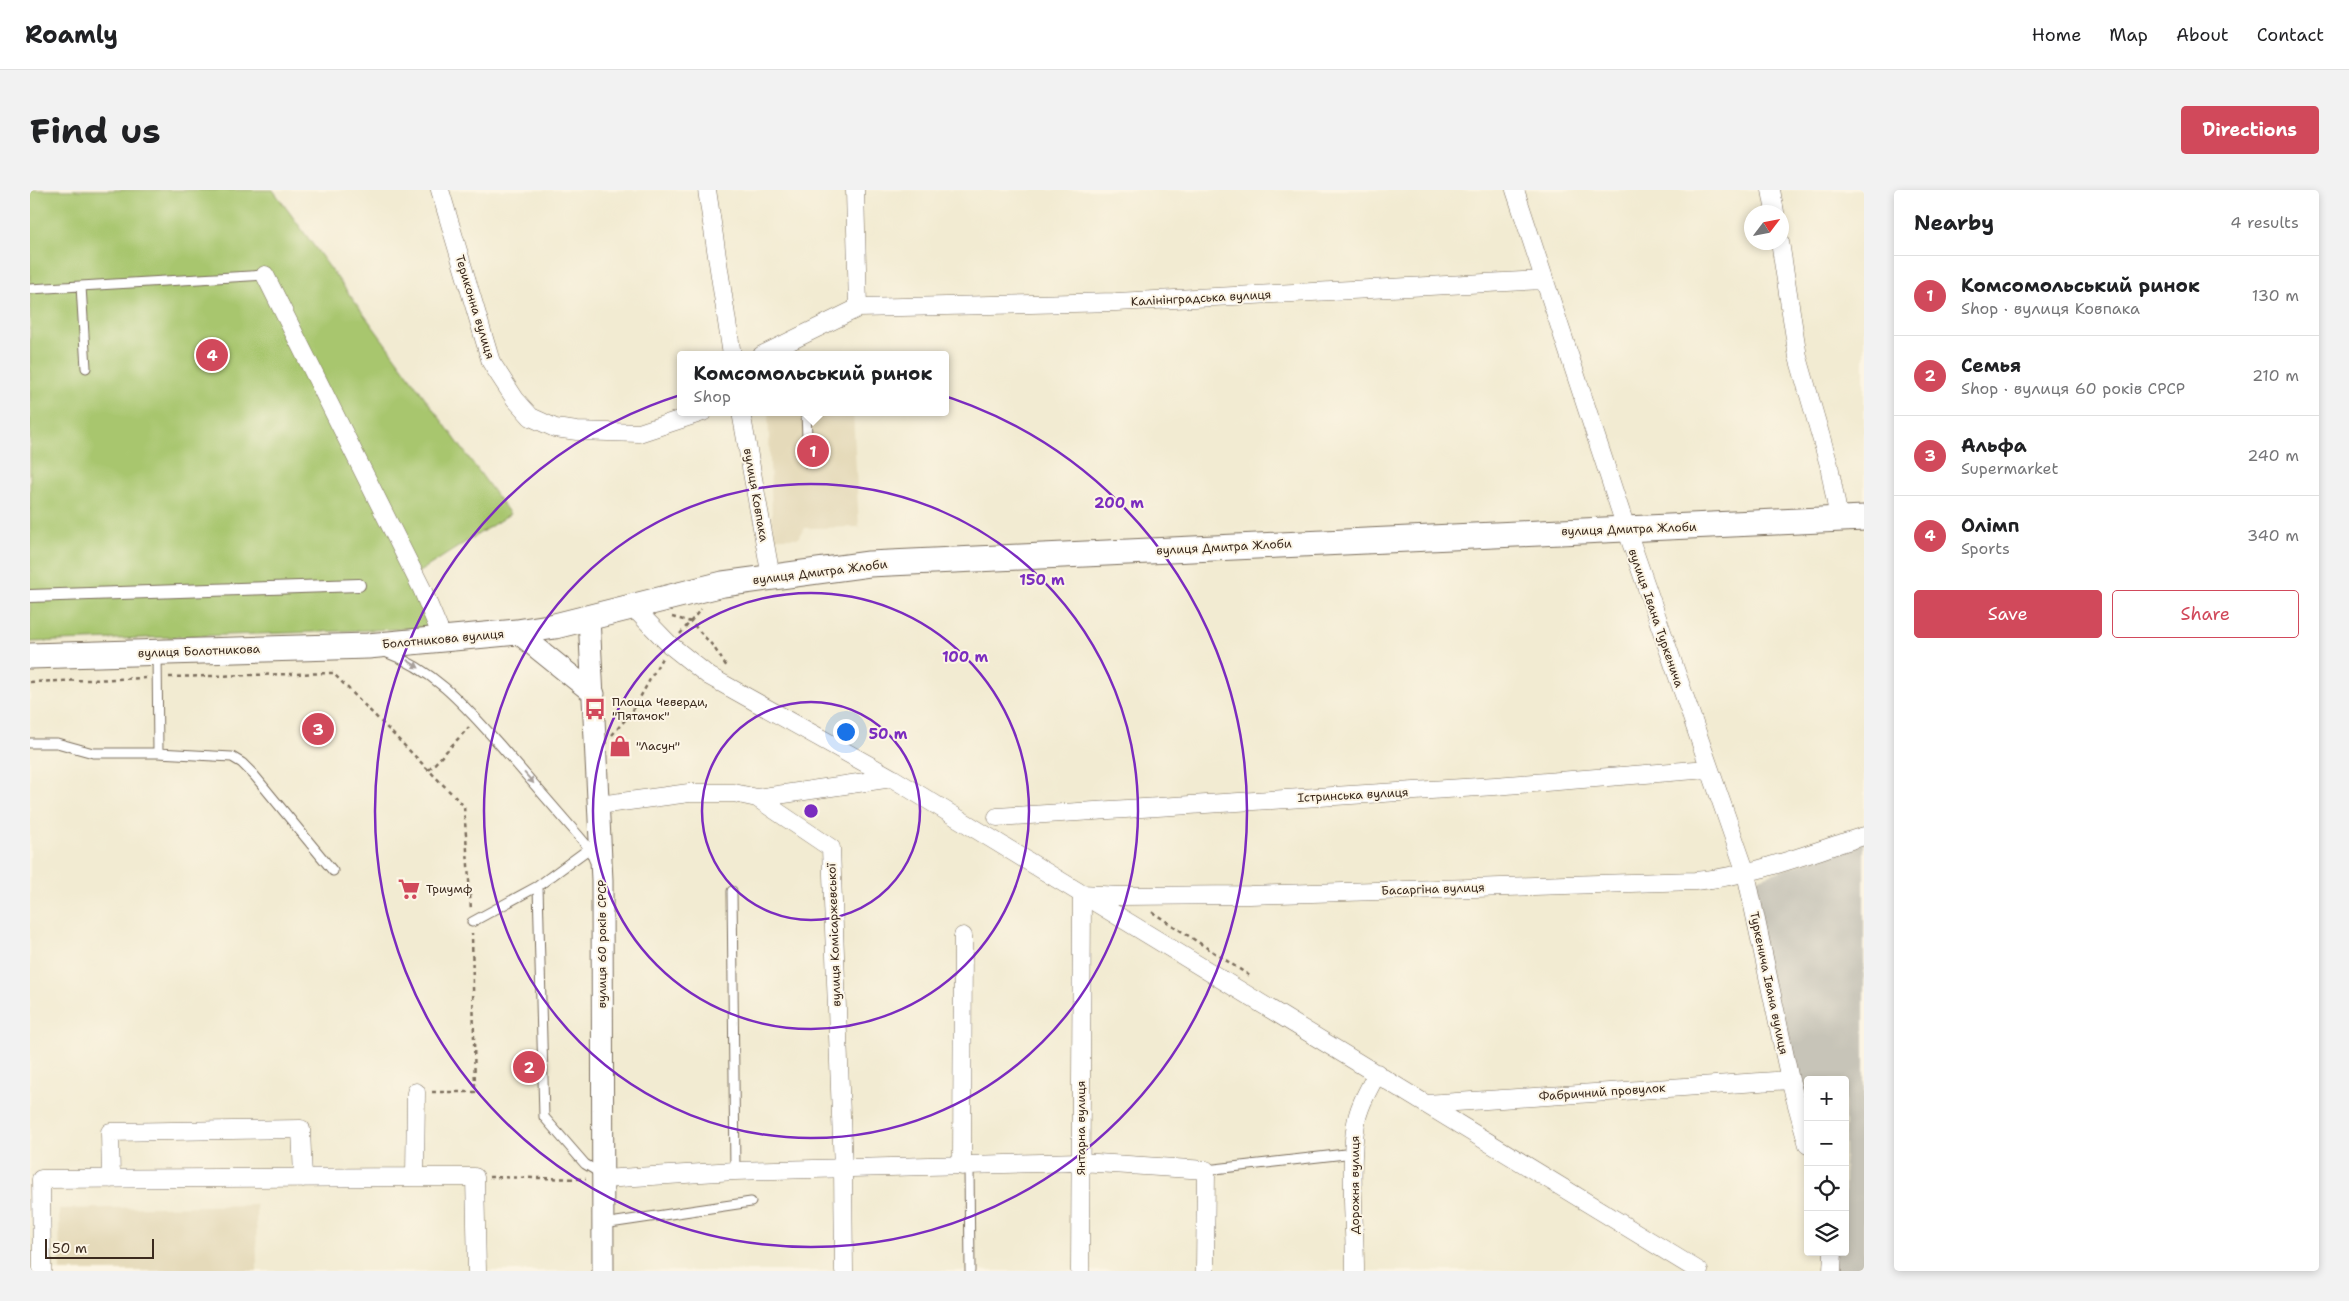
<!DOCTYPE html>
<meta charset="utf-8">
<style>
body{margin:0;font-family:"Shantell Sans",sans-serif;background:#f2f2f2;color:#202124}
.controls{position:absolute;right:15px;bottom:15px;display:grid;overflow:hidden;border-radius:5px;box-shadow:0 2px 8px #0003}
.controls button{width:45px;height:45px;display:grid;place-items:center;padding:0;border:0;border-bottom:1px solid #e0e0e0;background:#fff;color:#202124;font:25px sans-serif}
.compass{position:absolute;left:1714px;top:15px;width:45px;height:45px;border-radius:50%;background:#fff;box-shadow:0 2px 8px #0003;rotate:58deg}
.scale{position:absolute;left:15px;bottom:12px;width:109px;box-sizing:border-box;padding-left:5px;border:2px solid #3b2a1e;border-top:0;font-size:14px;line-height:18px;white-space:nowrap;color:#3b2a1e;-webkit-text-stroke:4px #fcf5e5;paint-order:stroke}
.you{position:absolute;left:815px;top:541px;width:18px;height:18px;margin:-12px;border:4px solid #fff;border-radius:50%;background:#1a73e8;box-shadow:0 0 0 8px #1a73e833}
.badge{display:grid;place-items:center;width:32px;height:32px;border-radius:50%;background:#d1495b;color:#fff;font-size:16px;font-weight:700}
.pin{position:absolute;translate:-50% -50%;border:2px solid #fff;box-shadow:0 1px 5px #0006}
.popup{position:absolute;left:647px;top:161px;width:272px;height:65px;box-sizing:border-box;display:grid;place-content:center;border-radius:5px;background:#fff;filter:drop-shadow(0 1px 4px #0005);font-size:16px;white-space:nowrap;color:#757577}
.popup b{font-size:19px;color:#202124}
.popup::after{content:'';position:absolute;left:50%;top:100%;margin-left:-10px;border:10px solid transparent;border-top-color:#fff}
.list{margin:0;padding:0;list-style:none}
h2{display:flex;justify-content:space-between;align-items:center;height:65px;margin:0;padding:0 20px;font-size:21px}
h2 small{font-size:16px;font-weight:400;color:#757577}
.list li{display:grid;grid-template-columns:32px 1fr auto;gap:15px;align-items:center;box-sizing:border-box;height:80px;padding:0 20px;border-top:1px solid #e0e0e0}
.list b{display:block;font-size:19px;white-space:nowrap}
.list p{margin:0;font-size:16px;white-space:nowrap;color:#757577}
.list em{font-size:16px;font-style:normal;color:#757577}
.actions{display:flex;gap:10px;padding:15px 20px}
.actions a{flex:1;padding:11px 0;border:1px solid #d1495b;border-radius:5px;text-align:center;font-size:18px;color:#d1495b}
.actions .main{background:#d1495b;color:#fff}
.icon{flex:none;width:28px;height:28px;fill:none;stroke:currentColor;stroke-width:2;stroke-linecap:round;stroke-linejoin:round}
.map{position:relative;flex:none;width:1834px;height:1081px;overflow:hidden;border-radius:5px}
header{display:flex;align-items:center;gap:30px;box-sizing:border-box;height:70px;padding:0 25px;background:#fff;border-bottom:1px solid #e0e0e0}
header strong{font-size:24px}
nav{display:flex;gap:28px;margin-inline-start:auto;font-size:18px}
.intro{display:flex;align-items:center;justify-content:space-between;box-sizing:border-box;height:120px;padding:0 30px}
h1{margin:0;font-size:35px}
.button{padding:12px 22px;border-radius:5px;background:#d1495b;color:#fff;font-size:18px;font-weight:700}
main{display:flex;gap:30px;padding:0 30px}
aside{flex:1;background:#fff;border-radius:5px;box-shadow:0 2px 8px #0003}
.map>svg:first-child{display:block}
</style>
<header>
<strong>Roamly</strong>
<nav><a>Home</a><a>Map</a><a>About</a><a>Contact</a></nav>
</header>
<div class="intro"><h1>Find us</h1><a class="button">Directions</a></div>
<main>
<div class="map">
<svg width="1834" height="1081" viewBox="0 0 1834 1081">
<rect width="100%" height="100%" fill="#fcf5e5"/>
<filter id="ink" filterUnits="userSpaceOnUse"><feTurbulence type="fractalNoise" baseFrequency=".02" numOctaves="2"/><feDisplacementMap in="SourceGraphic" scale="10" xChannelSelector="R" yChannelSelector="G"/><feConvolveMatrix kernelMatrix="1 2 1 2 8 2 1 2 1" color-interpolation-filters="sRGB"/></filter>
<filter id="wash" filterUnits="userSpaceOnUse"><feTurbulence type="fractalNoise" baseFrequency=".0096" numOctaves="4" result="noise"/><feDisplacementMap in="SourceGraphic" scale="20" xChannelSelector="R" yChannelSelector="G"/><feGaussianBlur stdDeviation="1.12" result="paint"/><feColorMatrix in="noise" values="0 0 0 0 0 0 0 0 0 0 0 0 0 0 0 0 0 1.4 0 .05"/><feComposite in="paint" operator="in"/></filter>
<g filter="url(#wash)">
<rect width="100%" height="100%" fill="#f2ebd2"/>
<path fill="#e5daba" d="M738,222H823L829,337L775,338L768,348H743Z
M226,1015L227,1081H30L29,1019Z"/>
<path fill="#c7c4b8" d="M1834,652V1081H1803V1062H1815V890H1778V968L1747,857L1712,694Z"/>
<path fill="#a8c66e" stroke="#727846" d="M0,0H243L480,324L381,387L395,415L398,438L0,452Z"/>
</g>
<g filter="url(#ink)">
<g fill="none" stroke-linecap="round" stroke-linejoin="round">
<g stroke="#7b6e5d" stroke-width="11">
<path id="service" d="M51,96L56,178
M0,99L235,85
M776,222L778,273
M355,462C405,480 435,516 470,555C496,585 522,615 548,645L559,658L564,670
M127,463L128,563
M0,553H27L63,563H128L202,567L212,573L224,585L303,681
M508,696L514,927L555,974L565,980L570,987
M702,701L705,981
M442,732L508,696L564,655
M939,976L940,1081
M1176,980L1324,963
M573,1034L721,1012"/>
</g>
<g stroke="#7b6e5d" stroke-width="14">
<path id="pedestrian" d="M0,406L329,395"/>
</g>
<g stroke="#7b6e5d" stroke-width="19">
<path id="minor" d="M410,0L461,172L485,209L501,227L525,238L547,241L609,243L673,222
M677,0L702,165
M1741,0L1745,22
M1750,52L1768,167L1799,275L1809,329
M235,85L392,399L413,449
M828,118L1086,112L1514,90
M732,165L828,118L825,0
M711,222L741,387
M602,416L640,455L679,486L862,588
M727,608L862,588L1669,1081
M569,615L659,603H704L727,608L801,658L813,979L814,1081
M967,627L1465,596L1678,579
M1760,890L1778,955
M386,902L385,987H445L447,1081
M1396,914L1760,890L1716,683L1596,338L1485,0
M932,976L933,746
M81,989L80,942L271,939L273,988
M572,989L705,981L1051,972L1176,980L1175,1081
M12,1081L11,989L385,987
M1050,1081L1052,704L1090,706L1220,705L1665,691C1724,686 1778,663 1834,646
M1325,1081C1325,1036 1319,977 1326,933C1329,915 1339,899 1347,883
M1802,1081L1803,1062"/>
</g>
<g stroke="#7b6e5d" stroke-width="23">
<path id="tertiary" d="M559,427L572,690L573,1081
M487,442L564,504"/>
</g>
<g stroke="#7b6e5d" stroke-width="27">
<path id="secondary" d="M0,466L338,456L487,442L525,436L693,394L839,374L1834,328"/>
</g>
<path stroke="#7b6e5d" stroke-width="2.5" stroke-dasharray="4 4" stroke-linecap="butt" d="M642,427L661,432L683,456L697,477
M650,444L671,419
M139,487L303,483L434,616L441,720
M0,492L116,488
M582,545L602,522L632,468
M399,580L439,537
M1122,722L1220,786
M402,902H445L442,743
M459,987L556,989"/>
<use href="#service" stroke="#fff" stroke-width="9"/>
<use href="#pedestrian" stroke="#fff" stroke-width="12"/>
<use href="#minor" stroke="#fff" stroke-width="18"/>
<use href="#tertiary" stroke="#fff" stroke-width="21"/>
<use href="#secondary" stroke="#fff" stroke-width="25"/>
</g>
<defs><path id="oneway-solid" d="M-6-.8H1V-3.2L6.5 0L1 3.2V.8H-6Z" transform="scale(1.25)"/></defs>
<g fill="#a79f9a">
<use href="#oneway-solid" transform="translate(383 474) rotate(33)"/>
<use href="#oneway-solid" transform="translate(499 588) rotate(49)"/>
</g>
</g>
<g fill="none" stroke="#7b2cbf" stroke-width="2.5">
<circle cx="781" cy="621" r="109"/>
<circle cx="781" cy="621" r="218"/>
<circle cx="781" cy="621" r="327"/>
<circle cx="781" cy="621" r="436"/>
</g>
<defs>
<g id="bus-bare" transform="scale(1.725)"><path d="M-5-6H5V4H4V6H2V4H-2V6H-4V4H-5ZM-3.5-4V0h7V-4ZM-3.5 1.2v1.5H-2V1.2ZM2 1.2v1.5H3.5V1.2Z" fill="#d1495b" stroke="#fcf5e5" stroke-width="2.5" paint-order="stroke"/></g>
<g id="shop-bare" transform="scale(1.725)"><path d="M-5-2.5h2.3a2.7 3.5 0 0 1 5.4 0H5L5.5 6h-11ZM-1.5-2.5h3a1.5 2.3 0 0 0-3 0Z" fill="#d1495b" stroke="#fcf5e5" stroke-width="2.5" paint-order="stroke"/></g>
<g id="supermarket-bare" transform="scale(1.725)"><path d="M-6-5.5h2.5l.6 2H6L4.5 2H-2.5L-4.4-4H-6ZM-1.5 3.2a1.3 1.3 0 1 0 .1 0ZM3 3.2a1.3 1.3 0 1 0 .1 0Z" fill="#d1495b" stroke="#fcf5e5" stroke-width="2.5" paint-order="stroke"/></g>
</defs>
<g fill-rule="evenodd">
<use href="#bus-bare" x="565" y="519"/>
<use href="#shop-bare" x="590" y="556"/>
<use href="#supermarket-bare" x="379" y="699"/>
</g>
<g text-anchor="middle" stroke-width="4" stroke-linejoin="round" paint-order="stroke">
<g font-size="12" fill="#3b2a1e" stroke="#fcf5e5">
<text transform="translate(1171 108) rotate(-3)" y="4">Калінінградська вулиця</text>
<text transform="translate(445 117) rotate(73)" y="4">Териконна вулиця</text>
<text transform="translate(726 305) rotate(80)" y="4">вулиця Ковпака</text>
<text transform="translate(1599 339) rotate(-2)" y="4">вулиця Дмитра Жлоби</text>
<text transform="translate(1194 357) rotate(-3)" y="4">вулиця Дмитра Жлоби</text>
<text transform="translate(790 382) rotate(-7)" y="4">вулиця Дмитра Жлоби</text>
<text transform="translate(1626 428) rotate(71)" y="4">вулиця Івана Туркенича</text>
<text transform="translate(413 449) rotate(-5)" y="4">Болотникова вулиця</text>
<text transform="translate(169 461) rotate(-2)" y="4">вулиця Болотникова</text>
<text transform="translate(1323 605) rotate(-3)" y="4">Істринська вулиця</text>
<text transform="translate(1403 699) rotate(-2)" y="4">Басаргіна вулиця</text>
<text transform="translate(804 745) rotate(-92)" y="4">вулиця Комісаржевської</text>
<text transform="translate(572 754) rotate(-90)" y="4">вулиця 60 років СРСР</text>
<text transform="translate(1739 793) rotate(78)" y="4">Туркенича Івана вулиця</text>
<text transform="translate(1572 902) rotate(-4)" y="4">Фабричний провулок</text>
<text transform="translate(1051 938) rotate(-90)" y="4">Янтарна вулиця</text>
<text transform="translate(1325 995) rotate(-90)" y="4">Дорожня вулиця</text>
</g>
<g font-size="12" fill="#3b2a1e" stroke="#fcf5e5" text-anchor="start">
<text x="582" y="516">Площа Чеверди,<tspan x="582" dy="14">"Пятачок"</tspan></text>
<text x="606" y="560">"Ласун"</text>
<text x="396" y="703">Триумф</text>
</g>
</g>
<circle cx="781" cy="621" r="8" fill="#7b2cbf" stroke="#fcf5e5" stroke-width="2.5"/>
<g font-size="15" text-anchor="middle" font-weight="bold" fill="#7b2cbf" stroke="#fcf5e5" stroke-width="4" stroke-linejoin="round" paint-order="stroke">
<text x="1089" y="318">200 m</text>
<text x="1012" y="395">150 m</text>
<text x="935" y="472">100 m</text>
<text x="858" y="549">50 m</text>
</g>
</svg>
<div class="controls">
<button>+</button>
<button>−</button>
<button><svg class="icon" aria-label="locate" viewBox="0 0 24 24"><circle cx="12" cy="12" r="6"/><path d="M12 2v4M12 18v4M2 12h4M18 12h4"/></svg></button>
<button><svg class="icon" aria-label="layers" viewBox="0 0 24 24"><path d="M12 4l9 5-9 5-9-5zM3 14l9 5 9-5"/></svg></button>
</div>
<svg class="compass" viewBox="-18 -18 36 36"><path d="M0-13l5 13h-10z" fill="#e53935"/><path d="M0 13l5-13h-10z" fill="#757577"/></svg>
<div class="scale">50 m</div>
<div class="you"></div>
<div class="pin badge" style="left:783px;top:261px">1</div>
<div class="popup"><b>Комсомольський ринок</b>Shop</div>
<div class="pin badge" style="left:499px;top:877px">2</div>
<div class="pin badge" style="left:288px;top:539px">3</div>
<div class="pin badge" style="left:182px;top:165px">4</div>
</div>
<aside>
<h2>Nearby<small>4 results</small></h2>
<ul class="list">
<li><span class="badge">1</span><div><b>Комсомольський ринок</b><p>Shop · вулиця Ковпака</p></div><em>130 m</em></li>
<li><span class="badge">2</span><div><b>Семья</b><p>Shop · вулиця 60 років СРСР</p></div><em>210 m</em></li>
<li><span class="badge">3</span><div><b>Альфа</b><p>Supermarket</p></div><em>240 m</em></li>
<li><span class="badge">4</span><div><b>Олімп</b><p>Sports</p></div><em>340 m</em></li>
</ul>
<div class="actions"><a class="main">Save</a><a>Share</a></div>
</aside>
</main>
